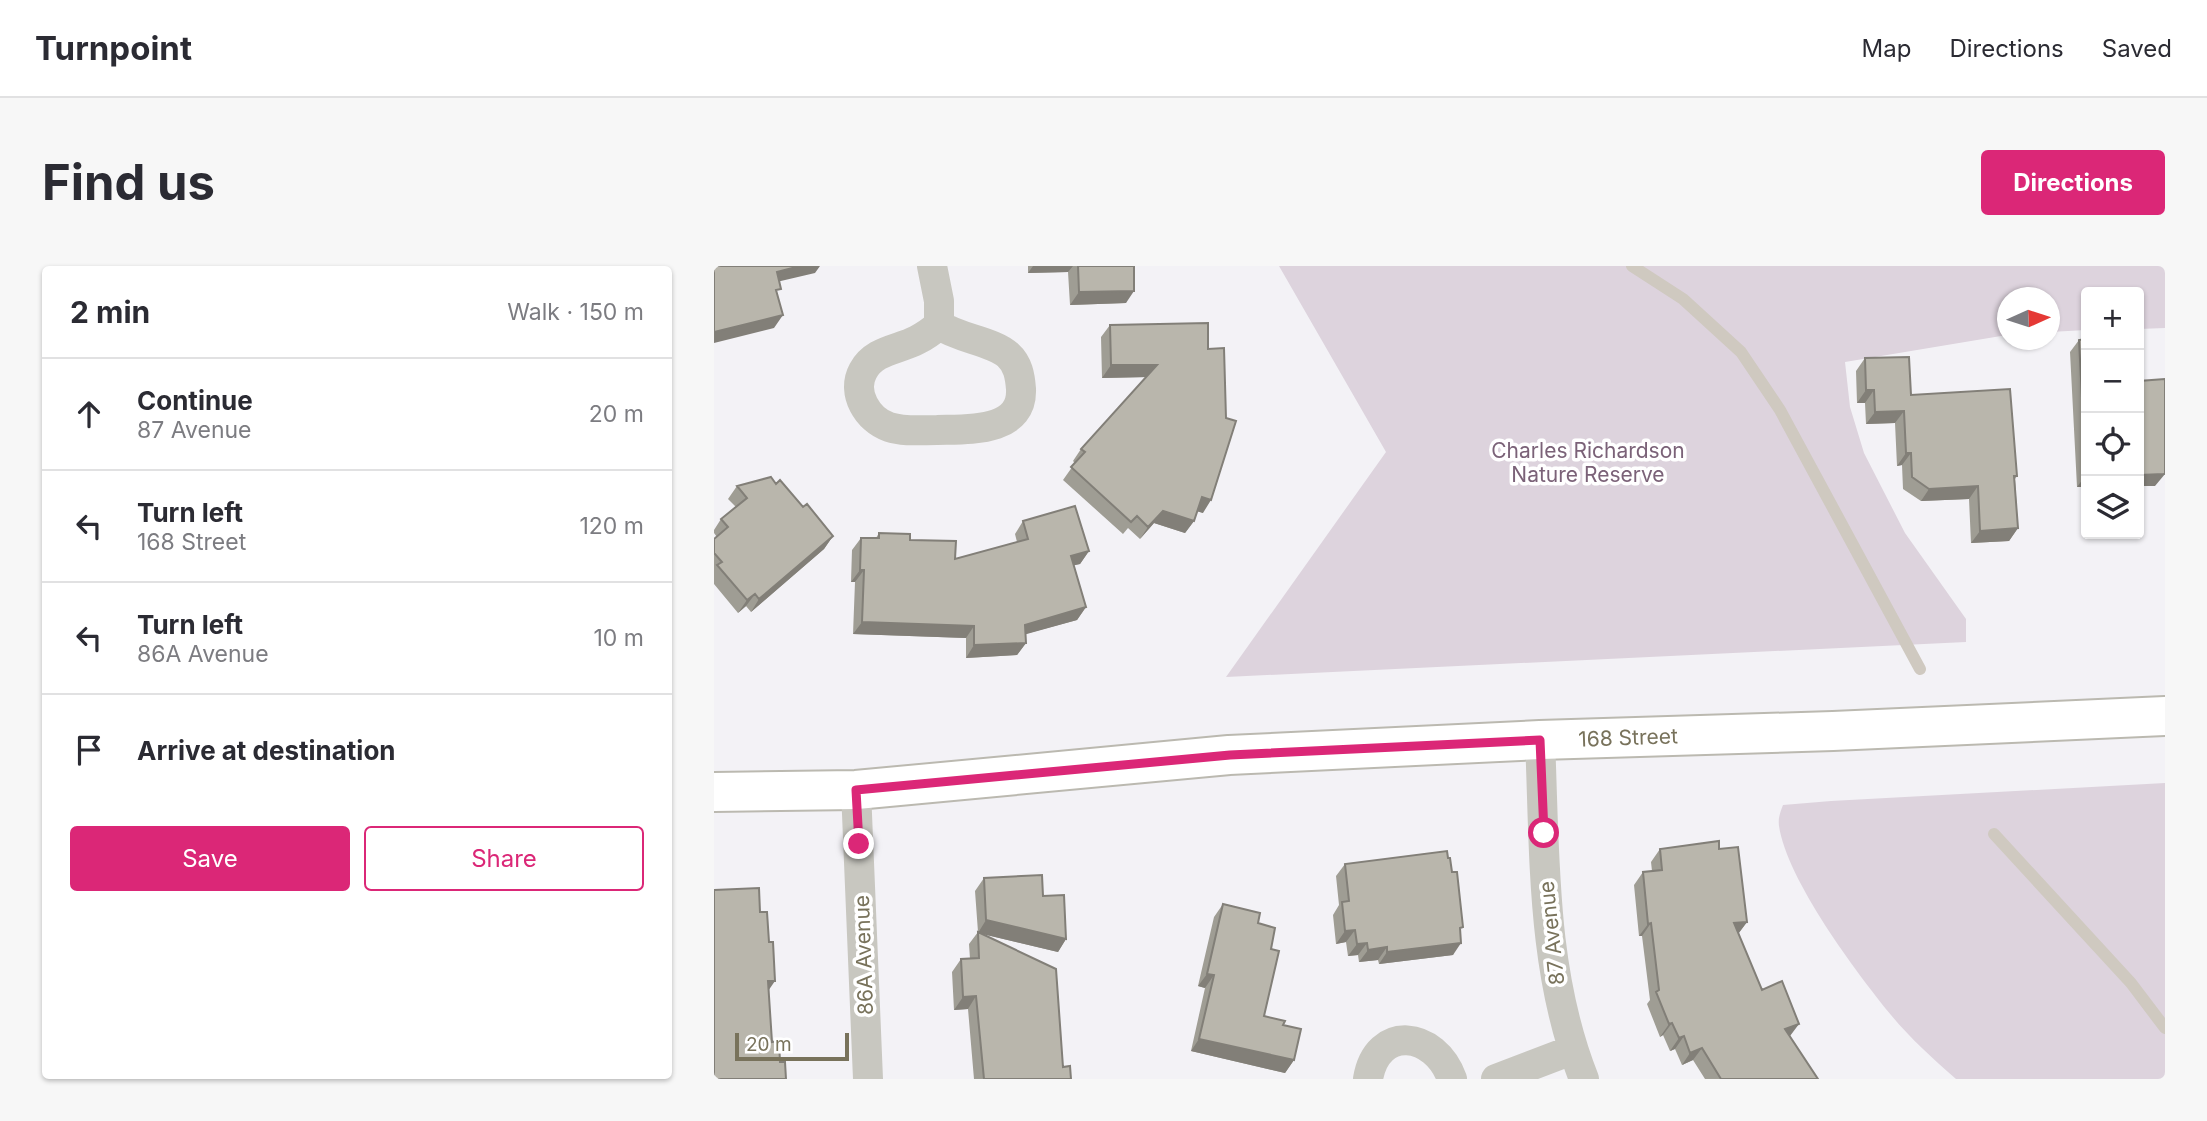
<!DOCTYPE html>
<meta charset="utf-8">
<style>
body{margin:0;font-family:Inter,sans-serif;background:#f7f7f7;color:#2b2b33}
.controls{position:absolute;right:21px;top:21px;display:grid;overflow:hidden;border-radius:7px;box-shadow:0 2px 5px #0004}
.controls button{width:63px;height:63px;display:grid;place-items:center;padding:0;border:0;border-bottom:2px solid #e1e1e2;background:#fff;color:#2b2b33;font:35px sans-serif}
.compass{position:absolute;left:1283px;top:21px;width:63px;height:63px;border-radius:50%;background:#fff;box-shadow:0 2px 5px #0004;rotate:87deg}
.scale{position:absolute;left:21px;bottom:18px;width:114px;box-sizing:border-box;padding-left:7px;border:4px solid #78725b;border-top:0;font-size:19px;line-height:24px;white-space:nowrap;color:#78725b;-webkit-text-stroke:5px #fff;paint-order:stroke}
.stop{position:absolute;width:21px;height:21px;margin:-16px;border:5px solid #db2777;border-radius:50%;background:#fff}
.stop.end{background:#db2777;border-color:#fff;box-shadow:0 2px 7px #0008}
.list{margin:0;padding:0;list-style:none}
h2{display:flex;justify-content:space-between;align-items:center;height:91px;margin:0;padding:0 28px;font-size:30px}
h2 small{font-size:23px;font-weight:400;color:#7c7c81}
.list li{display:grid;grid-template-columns:46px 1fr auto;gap:21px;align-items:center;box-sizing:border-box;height:112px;padding:0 28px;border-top:2px solid #e1e1e2}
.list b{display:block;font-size:26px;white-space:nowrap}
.list p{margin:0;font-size:23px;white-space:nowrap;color:#7c7c81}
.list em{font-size:23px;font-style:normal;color:#7c7c81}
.actions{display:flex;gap:14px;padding:21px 28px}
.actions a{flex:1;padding:16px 0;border:2px solid #db2777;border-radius:7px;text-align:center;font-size:24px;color:#db2777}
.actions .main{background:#db2777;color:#fff}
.icon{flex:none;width:38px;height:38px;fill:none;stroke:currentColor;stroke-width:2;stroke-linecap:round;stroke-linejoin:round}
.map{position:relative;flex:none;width:1451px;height:813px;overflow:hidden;border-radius:7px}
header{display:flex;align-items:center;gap:42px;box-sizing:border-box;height:98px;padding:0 35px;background:#fff;border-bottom:2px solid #e1e1e2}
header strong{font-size:33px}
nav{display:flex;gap:38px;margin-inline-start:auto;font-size:24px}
.intro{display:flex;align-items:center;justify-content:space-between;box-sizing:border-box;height:168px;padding:0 42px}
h1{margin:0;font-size:49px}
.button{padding:18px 32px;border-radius:7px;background:#db2777;color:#fff;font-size:24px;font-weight:700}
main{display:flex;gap:42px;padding:0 42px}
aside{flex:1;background:#fff;border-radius:7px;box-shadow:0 2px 5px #0004}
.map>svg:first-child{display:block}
</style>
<header>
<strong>Turnpoint</strong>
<nav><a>Map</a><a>Directions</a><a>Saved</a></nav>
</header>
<div class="intro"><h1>Find us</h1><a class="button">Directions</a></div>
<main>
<aside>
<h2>2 min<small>Walk · 150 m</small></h2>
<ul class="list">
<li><svg class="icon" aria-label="ahead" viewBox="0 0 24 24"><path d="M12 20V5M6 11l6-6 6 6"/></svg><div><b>Continue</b><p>87 Avenue</p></div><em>20 m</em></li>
<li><svg class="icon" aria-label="left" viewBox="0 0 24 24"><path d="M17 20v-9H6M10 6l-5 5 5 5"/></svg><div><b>Turn left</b><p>168 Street</p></div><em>120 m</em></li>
<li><svg class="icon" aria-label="left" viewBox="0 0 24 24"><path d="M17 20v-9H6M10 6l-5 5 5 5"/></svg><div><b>Turn left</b><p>86A Avenue</p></div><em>10 m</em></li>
<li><svg class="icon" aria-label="arrive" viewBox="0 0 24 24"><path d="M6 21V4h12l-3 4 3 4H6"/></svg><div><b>Arrive at destination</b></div></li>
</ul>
<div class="actions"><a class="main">Save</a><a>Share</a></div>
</aside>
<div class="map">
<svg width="1451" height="813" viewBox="0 0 1451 813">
<rect width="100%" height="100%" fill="#f3f2f6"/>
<path fill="#ddd3dd" d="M565,0H1451V62L1425,63V26H1372V64L1336,66V32H1294L1293,69L1131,96L1136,141L1150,187L1191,267L1252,353V376L512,411L672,186Z
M1451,517V813H1242C1219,793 1196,772 1177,749C1142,706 1073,614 1065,560C1064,552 1066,547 1069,539L1117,535Z"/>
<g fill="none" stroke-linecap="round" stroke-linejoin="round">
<path stroke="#cfc9c0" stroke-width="12" d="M918,0L969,33L1027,86L1066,144L1206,403
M1280,568L1417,717L1451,762"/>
<g stroke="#bbb9b0" stroke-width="42">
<path id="secondary" d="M0,526L142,524L515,489L826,474L1119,465L1451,450"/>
</g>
<path stroke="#c8c7c0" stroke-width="30" d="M218,0L225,35V59
M225,59C246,73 279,75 294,89C304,98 306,110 307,123C309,167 253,163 223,164C207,164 190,166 175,161C154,154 137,127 149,105C160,84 184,84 203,74C211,70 218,65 225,59Z
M826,474C831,589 827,705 870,813
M142,524L154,813
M654,813C663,758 721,765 738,813
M782,813L858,784"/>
<use href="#secondary" stroke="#fff" stroke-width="38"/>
</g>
<path fill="#9f9d94" d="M314,0H420L412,37L356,39L354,6L314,7Z
M494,57L489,247L483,245L480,255L471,267L440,257L426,273L414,262L409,268L349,214L361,197L359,195L367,183L432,111L388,112L387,71L396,59Z
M1372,73V221H1363L1356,86L1365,74Z
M1151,92L1197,129L1303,210L1301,213L1304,262L1295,275L1257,277L1255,233L1207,235L1189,223L1188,199L1183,200L1181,157L1152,158L1151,137H1143L1142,105Z
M62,218L89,241L119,270L110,283L37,346L32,340L24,347L0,318V273L3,271L0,267V264L7,253L22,241L14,233L23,220Z
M309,255L375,285L366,298L360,299L372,341L363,354L311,368L312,377L303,389L252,392V372L139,368L141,316H137L138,284L147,272H162L165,267L196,274L241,293L303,276L301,268Z
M946,583H1005L1033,656L1024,668L1048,724L1076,770L1104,813H991L979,794L968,799L961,783L956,785L949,769L946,771L933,738L936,734L928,670H925L920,619L929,606L938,605L937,596Z
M631,598L746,666L739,689L665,698L664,694L645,696L644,689L634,690L632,676L622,678L619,649L625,639L622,610Z
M270,612L329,630L352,673L344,686L269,668L349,801L357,813H260L254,743L240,744L238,706L247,693H256L255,678L264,666L261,625Z
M509,638L544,657L557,683L550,750L569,759L580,794L571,807L477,785L491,722L484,720L500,651Z"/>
<path fill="#827f78" d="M86,0H106L101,7L54,18L63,6Z
M319,0H359L354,6L314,7Z
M420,25L412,37L356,39L365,26Z
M69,49L60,62L0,77V66Z
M397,99H443L435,111L388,112Z
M1152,124H1160L1151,137H1143Z
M1190,145L1181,157L1152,158L1161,146Z
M1192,187H1197L1188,199L1183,200Z
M1451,207V208L1441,220H1425V209Z
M1372,209V221H1363Z
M1264,220L1255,233L1207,235L1215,223Z
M488,231L497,234L489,247L479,244Z
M449,245L480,255L471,267L440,257L426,273L434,261Z
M1304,262L1295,275L1257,277L1266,265Z
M119,270L110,283L37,346L45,333Z
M375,285L366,298L348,302L357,290Z
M146,304H150L141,316H137Z
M41,328L32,340L24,347L33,334Z
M372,341L363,354L302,371L311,359Z
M148,356L260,360L252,372L139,368Z
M312,377L303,389L252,392L260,379Z
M272,654L352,673L344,686L264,667Z
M1033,656L1024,668L1020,657Z
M937,657L928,670H925L934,658Z
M641,664L632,676L622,678L631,665Z
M653,677L644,689L634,690L643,678Z
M747,677L739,689L665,698L673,686Z
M673,681L664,694L645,696L654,684Z
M493,708L500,709L491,722L484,720Z
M54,715H61L52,728Z
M262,730L254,743L240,744L249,731Z
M958,757L949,769L946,771L955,758Z
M1085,758L1076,770L1062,776L1071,763Z
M970,770L961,783L956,785L965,772Z
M485,773L580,794L571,807L477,785Z
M988,782L979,794L968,799L976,787Z"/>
<path fill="#b9b6ac" stroke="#827f78" stroke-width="2" d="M0,0H86L63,6L67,23L62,24L69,49L0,66Z
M364,0H420V25L365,26Z
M494,57V83L510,82L512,152L522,155L497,234L488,231L480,255L449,245L434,261L423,250L417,256L357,201L371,186L367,183L443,99H397L396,59Z
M1372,73V209L1365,74Z
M1195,91L1197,129L1296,123L1303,210H1300L1304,262L1266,265L1264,220L1215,223L1198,211L1197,187H1192L1190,145L1161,146L1160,124H1152L1151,92Z
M1451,113V207L1450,208L1425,209V115Z
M57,211L62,218L66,214L89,241L93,238L119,270L45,333L41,328L33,334L3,299L8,296L0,287V273L14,261L7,253L33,232L23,220Z
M361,240L375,285L357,290L372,341L311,359L312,377L260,379V360L148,356L150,304H146L147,272H165V267L196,268V274L242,275L241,293L314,273L309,255Z
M1005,575V583L1024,581L1033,656L1020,657L1048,724L1068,715L1085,758L1071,763L1104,813H1007L988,782L976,787L970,770L965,772L958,757L955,758L942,726L945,724L937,657L934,658L929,606L948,604L946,583Z
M733,585L734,592H736L738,606H743L749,661L746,662L747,677L673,686V681L654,684L653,677L643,678L641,664L631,665L628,636L635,635L631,598Z
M328,609L329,630L350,629L352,673L272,654L270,612Z
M45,622L46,646H53L55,676H59L61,715H54L58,776L65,775L66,796H71L72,813H0V624Z
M509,638L546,647L544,657L561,662L557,683L565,685L550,750L571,755L569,759L587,763L580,794L485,773L500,709L493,708Z
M264,666L342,703L349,801L356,800L357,813H270L262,730L249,731L247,693L265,692Z"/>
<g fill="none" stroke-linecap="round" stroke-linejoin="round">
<path stroke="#db2777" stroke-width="9" d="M145,578L142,524L516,489L826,474L830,567"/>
</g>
<g text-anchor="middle" stroke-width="7" stroke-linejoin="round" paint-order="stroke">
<g font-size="21" fill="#7b6278" stroke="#fff">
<text x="874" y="192">Charles Richardson<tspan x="874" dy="24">Nature Reserve</tspan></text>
</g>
<g font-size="21" fill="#78725b" stroke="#fff">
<text transform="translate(914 472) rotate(-2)" y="7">168 Street</text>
<text transform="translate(838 667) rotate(-96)" y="7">87 Avenue</text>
<text transform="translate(150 689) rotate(-92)" y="7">86A Avenue</text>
</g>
</g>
</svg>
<div class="controls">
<button>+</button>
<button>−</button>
<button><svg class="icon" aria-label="locate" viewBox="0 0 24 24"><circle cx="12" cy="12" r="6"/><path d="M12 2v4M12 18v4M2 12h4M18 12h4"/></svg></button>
<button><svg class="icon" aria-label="layers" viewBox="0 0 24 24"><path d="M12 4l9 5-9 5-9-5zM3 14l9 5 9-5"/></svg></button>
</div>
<svg class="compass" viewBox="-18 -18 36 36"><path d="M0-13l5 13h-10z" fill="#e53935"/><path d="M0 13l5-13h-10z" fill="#7c7c81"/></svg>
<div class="scale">20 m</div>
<div class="stop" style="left:830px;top:567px"></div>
<div class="stop end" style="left:145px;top:578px"></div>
</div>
</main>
